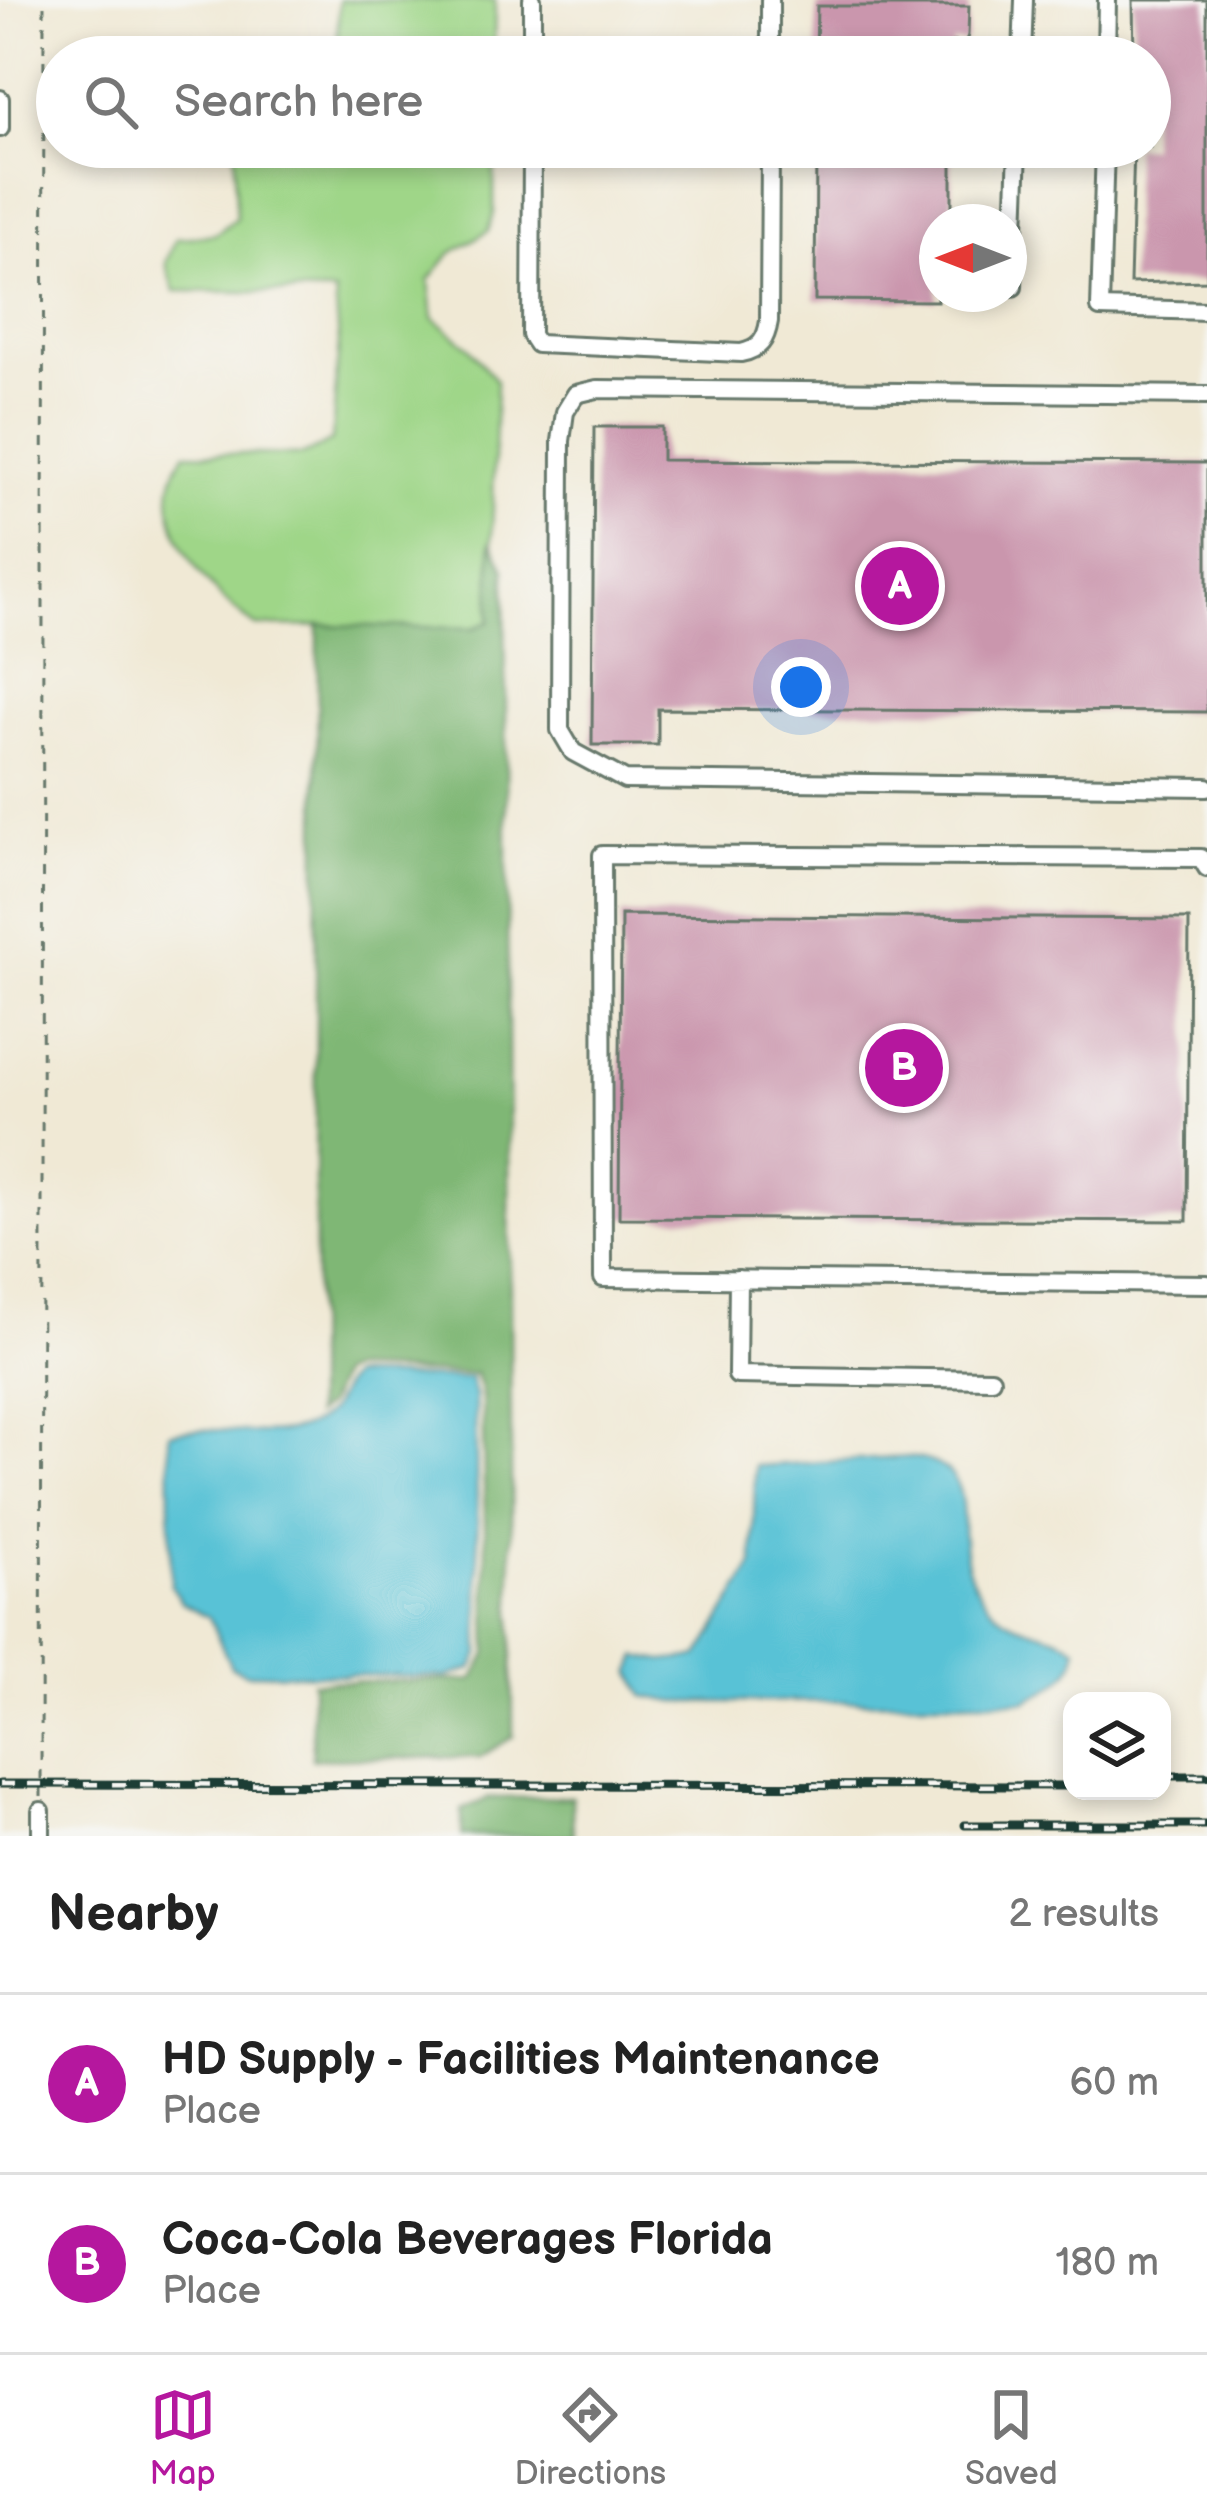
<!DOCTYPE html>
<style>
body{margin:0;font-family:"Balsamiq Sans",sans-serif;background:#f6f6f6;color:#222}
.controls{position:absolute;right:36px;bottom:36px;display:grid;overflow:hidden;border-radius:24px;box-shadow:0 6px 18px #0003}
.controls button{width:108px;height:108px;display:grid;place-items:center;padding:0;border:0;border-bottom:3px solid #e0e0e0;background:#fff;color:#222;font:60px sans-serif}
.compass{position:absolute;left:919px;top:204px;width:108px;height:108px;border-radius:50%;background:#fff;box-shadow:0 6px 18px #0003;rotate:270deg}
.you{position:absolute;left:801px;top:687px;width:42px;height:42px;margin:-30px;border:9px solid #fff;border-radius:50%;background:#1a73e8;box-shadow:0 0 0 18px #1a73e833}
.badge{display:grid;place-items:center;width:78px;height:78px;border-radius:50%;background:#b5179e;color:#fff;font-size:39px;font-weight:700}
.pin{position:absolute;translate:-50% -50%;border:6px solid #fff;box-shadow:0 3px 12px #0006}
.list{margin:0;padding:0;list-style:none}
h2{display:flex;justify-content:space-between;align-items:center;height:156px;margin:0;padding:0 48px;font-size:51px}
h2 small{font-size:39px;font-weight:400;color:#767676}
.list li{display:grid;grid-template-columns:78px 1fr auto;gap:36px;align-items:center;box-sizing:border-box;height:180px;padding:0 48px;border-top:3px solid #e0e0e0}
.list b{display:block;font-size:45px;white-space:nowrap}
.list p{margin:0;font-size:39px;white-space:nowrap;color:#767676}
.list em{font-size:39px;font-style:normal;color:#767676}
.icon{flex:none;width:66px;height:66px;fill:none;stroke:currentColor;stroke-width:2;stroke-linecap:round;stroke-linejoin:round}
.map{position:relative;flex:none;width:1207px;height:1836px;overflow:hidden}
.search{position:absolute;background:#fff;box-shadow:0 6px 18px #0003;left:36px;right:36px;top:36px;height:132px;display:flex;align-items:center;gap:30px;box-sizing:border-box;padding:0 42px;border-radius:66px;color:#767676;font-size:45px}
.sheet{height:516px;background:#fff}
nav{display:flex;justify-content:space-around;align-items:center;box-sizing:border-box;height:168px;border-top:3px solid #e0e0e0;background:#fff;font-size:33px;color:#767676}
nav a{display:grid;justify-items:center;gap:6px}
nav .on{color:#b5179e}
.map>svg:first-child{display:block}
</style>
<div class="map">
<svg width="1207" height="1836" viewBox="0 0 1207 1836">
<rect width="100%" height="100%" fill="#f6f6f2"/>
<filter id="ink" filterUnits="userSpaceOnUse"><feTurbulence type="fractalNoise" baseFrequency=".00833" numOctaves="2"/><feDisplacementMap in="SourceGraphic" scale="24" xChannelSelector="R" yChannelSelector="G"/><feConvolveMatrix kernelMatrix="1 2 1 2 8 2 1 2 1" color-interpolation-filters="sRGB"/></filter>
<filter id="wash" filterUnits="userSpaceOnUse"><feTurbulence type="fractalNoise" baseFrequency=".004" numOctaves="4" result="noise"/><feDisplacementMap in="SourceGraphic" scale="48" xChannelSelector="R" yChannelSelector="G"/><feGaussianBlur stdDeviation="2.7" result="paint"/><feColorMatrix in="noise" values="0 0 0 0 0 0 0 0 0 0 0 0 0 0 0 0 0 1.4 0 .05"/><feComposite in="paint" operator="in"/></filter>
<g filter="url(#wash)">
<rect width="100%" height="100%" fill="#f0e9d5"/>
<path fill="#9fd688" stroke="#5f8a5e" stroke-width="3" d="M339,0H495L494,57H337Z
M235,147H494V213L488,231L450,254L429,280L433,318L469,347L496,381L490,621L474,628L256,626C204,590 141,514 185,453L303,455L332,441L339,341L335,293L175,291L166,263L176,239L216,234L236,218Z"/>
<path fill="#7fb774" stroke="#4f7a54" stroke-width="3" d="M491,541L505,569L513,1737L480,1757L312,1759V1682L473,1680L488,1653L482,1394L476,1374L350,1370L340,1374L327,1405L314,1415L318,625L474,628L490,622Z
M572,1797L573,1836H462V1810L489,1798Z"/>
<path fill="#59c2d6" stroke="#3c8085" stroke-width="3" d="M351,1376L470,1378L475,1395L480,1653L472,1669L446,1677L245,1673L231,1667L209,1617L182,1603L171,1586L169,1433C214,1421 276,1447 319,1420C337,1409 337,1388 351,1376Z
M909,1457C993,1466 944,1535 977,1588C1008,1639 1039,1621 1077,1648C1075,1677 1050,1689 1026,1701L675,1702L644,1696L632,1672L638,1656L663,1661L699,1657L753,1565L755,1466Z"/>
<g id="blocks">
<path fill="#ca96ad" d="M1133,0H1207V281L1130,283L1134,147H1150V57H1134Z
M817,6H969L968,35L966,42H953V57H816Z
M816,147H952V222H937V301L815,300Z
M594,427H662V460L1207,463V712L658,709V745H592Z
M621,915L1189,919L1187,1221L619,1218Z"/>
</g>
</g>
<g filter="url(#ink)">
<use href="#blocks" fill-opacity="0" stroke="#68796c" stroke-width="3"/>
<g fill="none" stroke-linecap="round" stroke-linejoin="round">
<g stroke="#68796c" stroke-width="22">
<path id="minor" d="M532,57V0
M770,57V0
M1022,57L1024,0
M1106,57L1107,0
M0,99V128
M532,147L531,335L537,344L741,353C760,349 766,340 769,321L770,147
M1105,147L1100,308L1207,311
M1013,287L1018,147
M1207,395L597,389L576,394L565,412L561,441L560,730L573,752L625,780L1207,787
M1207,868L1201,858L602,855L603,1278L1207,1284
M738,1279L737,1375L991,1379
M41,1836V1811"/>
</g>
<path stroke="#68796c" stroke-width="3" stroke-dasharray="9 9" stroke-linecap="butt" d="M41,1797L44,0"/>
<use href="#minor" stroke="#fff" stroke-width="16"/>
<g stroke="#1f3d34" stroke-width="9">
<path id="rail" d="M1162,1776H1207
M0,1784L1072,1786
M965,1825H1207"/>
</g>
<use href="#rail" stroke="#f6f6f2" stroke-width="4.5" stroke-dasharray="14" stroke-linecap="butt"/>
</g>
</g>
</svg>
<div class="controls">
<button><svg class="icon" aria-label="layers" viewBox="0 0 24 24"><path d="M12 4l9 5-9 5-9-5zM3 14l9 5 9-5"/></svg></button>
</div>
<svg class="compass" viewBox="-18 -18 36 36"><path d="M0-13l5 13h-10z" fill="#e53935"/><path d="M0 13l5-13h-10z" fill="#767676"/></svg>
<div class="you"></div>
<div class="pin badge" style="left:900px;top:586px">A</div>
<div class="pin badge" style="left:904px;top:1068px">B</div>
<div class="search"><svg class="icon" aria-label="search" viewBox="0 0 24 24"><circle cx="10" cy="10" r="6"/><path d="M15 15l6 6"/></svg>Search here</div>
</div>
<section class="sheet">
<h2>Nearby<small>2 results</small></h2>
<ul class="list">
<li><span class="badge">A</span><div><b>HD Supply - Facilities Maintenance</b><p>Place</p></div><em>60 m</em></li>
<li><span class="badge">B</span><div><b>Coca-Cola Beverages Florida</b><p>Place</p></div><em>180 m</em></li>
</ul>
</section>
<nav>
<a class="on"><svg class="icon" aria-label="map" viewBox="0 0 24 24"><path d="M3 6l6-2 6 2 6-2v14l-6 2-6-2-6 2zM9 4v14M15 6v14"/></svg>Map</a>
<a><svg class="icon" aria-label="directions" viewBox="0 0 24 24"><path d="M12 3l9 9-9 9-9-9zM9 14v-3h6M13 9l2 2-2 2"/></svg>Directions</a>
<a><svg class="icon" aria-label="saved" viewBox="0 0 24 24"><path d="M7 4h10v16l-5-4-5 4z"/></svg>Saved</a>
</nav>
